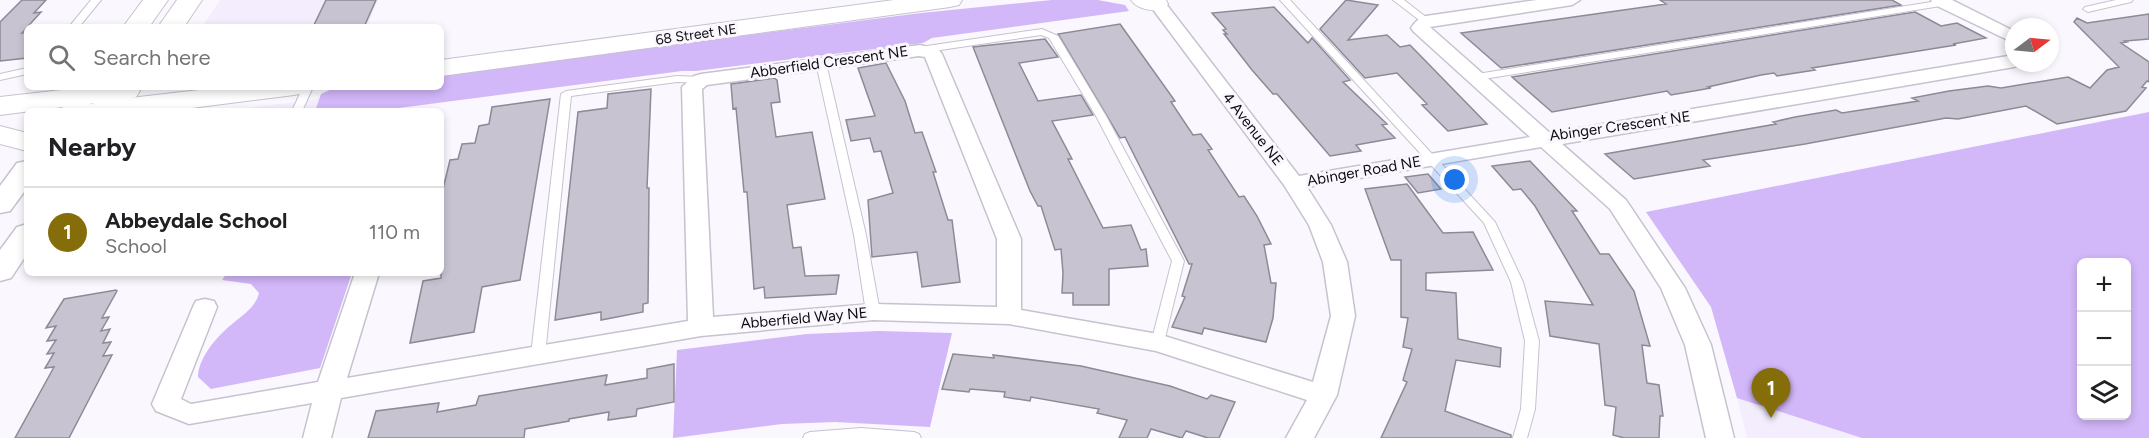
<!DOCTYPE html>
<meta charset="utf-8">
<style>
body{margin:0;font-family:Figtree,sans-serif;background:#f2f2f2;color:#202124}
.controls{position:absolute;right:18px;bottom:18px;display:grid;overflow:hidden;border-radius:9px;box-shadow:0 3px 9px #0003}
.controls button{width:54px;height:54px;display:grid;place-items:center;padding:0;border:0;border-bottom:2px solid #e0e0e0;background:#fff;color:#202124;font:30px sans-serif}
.compass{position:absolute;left:2005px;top:18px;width:54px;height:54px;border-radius:50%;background:#fff;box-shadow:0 3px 9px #0003;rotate:74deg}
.you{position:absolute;left:1455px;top:180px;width:21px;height:21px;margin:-15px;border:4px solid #fff;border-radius:50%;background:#1a73e8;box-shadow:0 0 0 9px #1a73e833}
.badge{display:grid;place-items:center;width:39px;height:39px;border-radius:50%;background:#856d09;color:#fff;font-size:20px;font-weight:700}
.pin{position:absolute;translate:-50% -50px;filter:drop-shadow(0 2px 3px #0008)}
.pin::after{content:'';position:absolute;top:32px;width:21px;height:18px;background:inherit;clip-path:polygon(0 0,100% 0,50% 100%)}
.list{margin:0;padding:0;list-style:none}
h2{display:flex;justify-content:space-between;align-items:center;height:78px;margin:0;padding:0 24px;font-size:26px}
h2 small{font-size:20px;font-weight:400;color:#757577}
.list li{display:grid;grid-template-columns:39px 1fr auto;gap:18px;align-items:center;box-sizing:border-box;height:90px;padding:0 24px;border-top:2px solid #e0e0e0}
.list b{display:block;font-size:22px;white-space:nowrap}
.list p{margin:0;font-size:20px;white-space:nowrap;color:#757577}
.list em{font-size:20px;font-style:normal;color:#757577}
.icon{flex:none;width:33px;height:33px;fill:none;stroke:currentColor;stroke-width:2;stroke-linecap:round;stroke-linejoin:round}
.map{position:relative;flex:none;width:2149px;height:438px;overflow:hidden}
.search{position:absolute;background:#fff;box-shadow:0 3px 9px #0003;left:24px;top:24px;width:420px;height:66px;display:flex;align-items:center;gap:15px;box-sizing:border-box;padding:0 21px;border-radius:9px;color:#757577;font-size:22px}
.panel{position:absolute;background:#fff;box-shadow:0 3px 9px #0003;left:24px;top:108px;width:420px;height:168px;border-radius:9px}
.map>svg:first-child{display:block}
</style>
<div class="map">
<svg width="2149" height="438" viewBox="0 0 2149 438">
<rect width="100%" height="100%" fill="#faf8fe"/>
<path fill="#f3edfe" d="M220,0H378L367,27H202Z
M319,99L315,111H225Z
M1737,398L1862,438H1747Z"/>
<path fill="#d2b7f9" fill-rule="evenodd" d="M1052,0H1098L1125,5L1129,11L932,38L923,43L696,71H682L376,111H315L321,94L334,88L441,87V74L921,13Z
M2149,112V438H1862L1737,398L1711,307L1646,212ZM2082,262H2126V416H2082Z
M227,273H352L320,368L211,389L198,377C198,359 216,337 231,325C242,315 255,309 259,293L251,284L222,280Z
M879,331L952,333L930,427L835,422L782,424L673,438L677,350L807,334Z"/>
<path fill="#c8c3d1" stroke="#8e8996" stroke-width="1.5" d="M22,0H46L34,13L41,12L22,33L27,32V58L0,61V22Z
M326,0H376L364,27H313Z
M1346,0L1378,5L1348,40L1387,35L1400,47L1410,45L1487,124L1448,131L1422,105L1427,104L1397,73L1365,78L1320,29Z
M1660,0H1892L1901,5L1501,68L1461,33L1666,4Z
M1274,7L1308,43L1312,38L1350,80L1343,82L1387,124L1382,125L1395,138L1356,145L1361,151L1330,156L1277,94H1273L1252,70L1224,34H1227L1223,30L1226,29L1212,13Z
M1915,12L1941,26L1957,23L1986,38L1953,44L1956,45L1812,68L1815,70L1777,76L1774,73L1761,75L1708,87L1711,88L1671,95L1667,91L1552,112L1512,77Z
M2149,14V39L2125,41L2127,42L2121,43L2149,62V82L2147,81L2142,87L2146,88L2126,111L2057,124L2026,106L1958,119L1946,118L1805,144L1703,160L1710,166L1634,179L1605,154L1776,124L1773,122L1795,117L1836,110L1842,113L1918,101L1912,98L1949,91L1988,86L2001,88L2068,77L2090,88L2107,70L2119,67L2074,22L2077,18L2087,23Z
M1120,24L1175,101L1171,102L1193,135L1201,134L1212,149L1208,150L1239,197L1244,196L1257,216L1271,244L1264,245L1271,283H1276L1273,318L1266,342L1204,328L1202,334L1172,327L1185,297L1182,296L1192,264H1189L1125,137L1120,138L1058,34Z
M1045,39L1058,57L1019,63L1038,101L1081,95L1093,115L1052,121L1072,159H1068L1103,228L1131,225L1141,250L1146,249L1148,266L1109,269V305H1073V293H1062L1063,273L1061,249L1055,250L1041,206H1038L1030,191L973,47Z
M886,63L905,101L915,133L922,132L936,172H933L948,220H952L960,282L922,287L917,252L872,257L868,200L893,193L881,151L874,152L870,138L851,141L846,120L875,116L858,68Z
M774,78L777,80L780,102L771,103L776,137L812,132L825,199L787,205L793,248L801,247L805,276L839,275L836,294L765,298L764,287L754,289L747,192H744L736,108L733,109L731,84Z
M651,89L647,188H649L648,303L643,304V312L601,320V312L555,320L578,112L607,108L608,94Z
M550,99L520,280L482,287L474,332L410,343L423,281L441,278V197L450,160L458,159L462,144L475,143L479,126L489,124L492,107Z
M1530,161L1577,211H1572L1600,254H1609L1634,291L1650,346L1642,345L1647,383L1659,385L1663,416H1660L1659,438H1624L1613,435L1616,407L1605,405L1599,344L1550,336L1545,301L1593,305L1535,206L1521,189L1513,190L1492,166Z
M1428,174L1441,189L1418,193L1405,177Z
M1407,184L1443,233L1473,232L1493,270L1426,273V290L1456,293L1458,339L1501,348L1500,367L1456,360L1445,411L1511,435V438H1381L1407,382L1403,380L1412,349L1403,347L1408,318L1401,317V260H1391L1365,189Z
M116,290L117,291L102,318L109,317L101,331L110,329L103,343L111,342L103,356L112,355L69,438H15L54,367L45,368L54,353L47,354L56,340L47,341L56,326L46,328L64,299Z
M953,354L994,358L993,355L1081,366L1170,386L1207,399L1211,395L1235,402L1219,438H1208L1186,431L1182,438L1151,429L1147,438H1119L1127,420L1097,413L1099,409L1031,397L1030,401L1004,397L1005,392L970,389L969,392L942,389Z
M674,364V402L637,409L636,416L608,420L609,412L569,419V421L525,429L524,438H368L376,411L439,403L437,412L476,405L479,396L540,386L607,375L605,385L647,378V369Z"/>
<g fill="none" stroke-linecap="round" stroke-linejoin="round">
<g stroke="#c7c2cf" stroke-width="2">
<path id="service" d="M91,0H101L79,27H69Z
M1280,0H1290L1495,222L1523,282L1539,341L1535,409L1527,438H1513L1521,409L1525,341L1511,282L1484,223Z
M1393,0H1404L1431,21L1426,24L1423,23Z
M1944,0L1949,3L1947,5L1477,80L1472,77L1477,74Z
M2116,0H2133L2131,2L2088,12L2083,9L2085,7Z
M1042,29L1058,36L1106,116L1184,261L1163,346H1153L1151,343L1172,261L1096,116L1049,38L1041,35L920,53L915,50L920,47Z
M821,60L826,63L866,235L880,312L878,315H868L866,312L854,235L816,63Z
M27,68V74L0,80V74Z
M677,76L701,77L706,80L701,83L677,82L571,96L545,355L543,358H533L531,355L561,94L566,91Z
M303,87H313L302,111H292Z
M861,428L914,432L919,434L921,438H803L805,434L810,432Z"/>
</g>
<g stroke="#c7c2cf" stroke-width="3">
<path id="minor" d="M1146,0H1163L1299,176L1530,137L1414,32L1411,28C1415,22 1419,18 1426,16L1537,0H1580L1572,5L1430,27L1550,133L2014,55V63H2022L2014,67L1562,144L1626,200L1685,288L1711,345L1734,438H1706L1685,345L1661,288L1610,209L1541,147L1307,187L1331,225L1347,262L1355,316L1337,395L1314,438H1286L1307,400L1156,351L1009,324L873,320L701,336L341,398L331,438H303L312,403L189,424L156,411L152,404L193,307L196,301L205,299L214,301L217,307L181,399L191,404L318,382L355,273H379L347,378L688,321L682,87L694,76L701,74L920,45L939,50L942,54L1021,239V310L1158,334L1313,382L1331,316L1323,262L1309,225L1284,185ZM919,56L925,57L997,239V307L873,304L713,317L702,89L707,85Z
M1931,0H1952L2014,31V43L1933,4Z"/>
</g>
<g stroke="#c7c2cf" stroke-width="3">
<path id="tertiary" d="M84,89L93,91L96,96L85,111H60L75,91Z
M27,161V188L10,211L0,213V186L17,163Z
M27,224V254L11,278L0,281V250L17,227Z"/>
</g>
<g stroke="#c7c2cf" stroke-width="2">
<path id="secondary" d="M143,0H168L149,27H123Z
M177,0H202L184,27H158Z
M894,0H962L959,5L950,7L441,76V60Z
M1131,0H1166L1168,4L1165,9C1154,12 1138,10 1131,0Z
M88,87H137L140,91L136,97L130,98L225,87H308L304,93L294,95L168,111H84L88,105L94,103L0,115V97Z
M0,126L27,133V151L0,144Z"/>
</g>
<use href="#service" fill="#fff" fill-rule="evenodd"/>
<use href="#minor" fill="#fff" fill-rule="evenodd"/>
<use href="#tertiary" fill="#fff" fill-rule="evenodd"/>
<use href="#secondary" fill="#fff" fill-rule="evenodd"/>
</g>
<g text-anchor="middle" stroke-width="6" stroke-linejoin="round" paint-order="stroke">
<g font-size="14" fill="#0e0c11" stroke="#faf8fe">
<text transform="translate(696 34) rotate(-8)" y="5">68 Street NE</text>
</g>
<g font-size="15" fill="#0e0c11" stroke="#faf8fe">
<text transform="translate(829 62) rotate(-8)" y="5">Abberfield Crescent NE</text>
<text transform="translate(1620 126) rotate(-8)" y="5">Abinger Crescent NE</text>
<text transform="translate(1253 129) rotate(52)" y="5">4 Avenue NE</text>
<text transform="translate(1364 171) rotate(-10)" y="5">Abinger Road NE</text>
<text transform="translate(804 318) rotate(-5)" y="5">Abberfield Way NE</text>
</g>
</g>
</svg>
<div class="controls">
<button>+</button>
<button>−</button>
<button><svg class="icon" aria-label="layers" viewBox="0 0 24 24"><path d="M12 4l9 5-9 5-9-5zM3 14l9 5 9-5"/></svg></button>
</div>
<svg class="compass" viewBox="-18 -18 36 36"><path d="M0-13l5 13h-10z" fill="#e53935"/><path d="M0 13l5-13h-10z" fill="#757577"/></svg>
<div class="you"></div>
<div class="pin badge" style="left:1771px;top:418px">1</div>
<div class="search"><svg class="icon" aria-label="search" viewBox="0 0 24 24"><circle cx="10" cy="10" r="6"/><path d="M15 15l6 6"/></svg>Search here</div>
<section class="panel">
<h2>Nearby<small></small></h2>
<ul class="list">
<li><span class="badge">1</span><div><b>Abbeydale School</b><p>School</p></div><em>110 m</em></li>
</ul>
</section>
</div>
